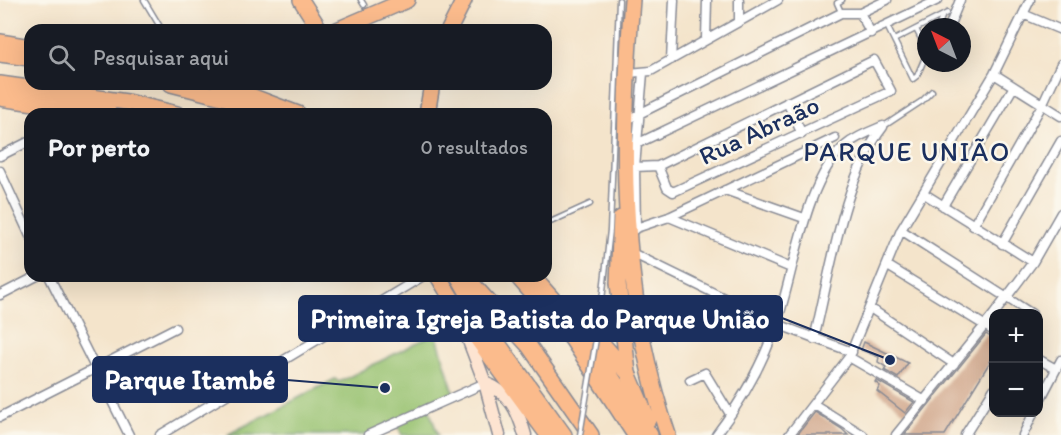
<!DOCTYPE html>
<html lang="pt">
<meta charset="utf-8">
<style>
body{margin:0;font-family:Itim,sans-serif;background:#20242c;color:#f1f3f6}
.controls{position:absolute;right:18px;bottom:18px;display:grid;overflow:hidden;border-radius:12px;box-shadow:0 6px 24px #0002}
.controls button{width:54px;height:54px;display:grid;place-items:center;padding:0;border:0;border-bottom:2px solid #363941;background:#171b24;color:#f1f3f6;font:30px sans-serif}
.compass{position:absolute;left:917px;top:18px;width:54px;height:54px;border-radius:50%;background:#171b24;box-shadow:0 6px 24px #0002;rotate:318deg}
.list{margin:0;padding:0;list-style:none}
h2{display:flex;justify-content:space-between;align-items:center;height:78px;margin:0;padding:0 24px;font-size:26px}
h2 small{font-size:20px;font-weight:400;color:#9ea1a6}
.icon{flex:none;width:33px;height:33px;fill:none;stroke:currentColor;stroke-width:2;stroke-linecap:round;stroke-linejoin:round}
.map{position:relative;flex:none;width:1061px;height:435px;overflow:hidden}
.search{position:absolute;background:#171b24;box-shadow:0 6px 24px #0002;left:24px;top:24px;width:528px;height:66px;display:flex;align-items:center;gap:15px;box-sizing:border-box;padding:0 21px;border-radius:18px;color:#9ea1a6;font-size:22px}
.panel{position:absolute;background:#171b24;box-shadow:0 6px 24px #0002;left:24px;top:108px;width:528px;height:174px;border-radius:18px}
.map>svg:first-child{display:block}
</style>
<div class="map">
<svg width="1061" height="435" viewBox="0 0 1061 435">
<rect width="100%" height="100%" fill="#fbf7ec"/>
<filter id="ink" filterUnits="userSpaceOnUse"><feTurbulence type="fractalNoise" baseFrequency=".0167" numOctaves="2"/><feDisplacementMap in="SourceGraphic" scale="12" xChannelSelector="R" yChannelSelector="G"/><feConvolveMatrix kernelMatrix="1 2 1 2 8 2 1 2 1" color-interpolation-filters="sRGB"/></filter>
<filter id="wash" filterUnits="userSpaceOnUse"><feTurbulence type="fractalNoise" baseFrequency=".008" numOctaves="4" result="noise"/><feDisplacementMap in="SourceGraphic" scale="24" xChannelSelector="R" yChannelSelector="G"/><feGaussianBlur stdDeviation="1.35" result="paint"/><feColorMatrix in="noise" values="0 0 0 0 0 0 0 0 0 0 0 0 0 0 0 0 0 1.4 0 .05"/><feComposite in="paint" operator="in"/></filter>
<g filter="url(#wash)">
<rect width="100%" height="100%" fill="#f4e4cb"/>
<path fill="#96c16e" stroke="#587866" stroke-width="1.5" d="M436,333L454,394L429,409L438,435H402L398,426L377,435H227L335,379L339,382Z"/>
<g id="blocks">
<path fill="#d1a78c" d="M986,334L993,339V357L945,435H904Z
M864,342L908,363L898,378L884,370L886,367L878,362L879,357L861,350Z
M876,380L914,402L905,413L877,391L880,386L875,382Z
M815,412L842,429L848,435H797Z"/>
</g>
</g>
<g filter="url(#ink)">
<use href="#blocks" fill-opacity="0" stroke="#888a94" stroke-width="1.5"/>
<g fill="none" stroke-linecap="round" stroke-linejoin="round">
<g stroke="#888a94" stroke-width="7">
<path id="lane" d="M144,0L162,30
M361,0L364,5
M841,12L837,3L842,0
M887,26L913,79L917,76L926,55
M938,27L942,17
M916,29L926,49
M894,40L947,13
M884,126L922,101L932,91
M546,224L590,204
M601,309L610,230L619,0"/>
</g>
<g stroke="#888a94" stroke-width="11">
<path id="street" d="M860,13L871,33
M1023,14L1061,30
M739,21V0
M949,27L960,0
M706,39L707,0
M671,60L674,0
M629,73L651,71L778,0
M994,74L1061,116
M787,102L802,134
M627,120L841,13H860L887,0
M626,149L938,0
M0,156L30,141
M635,167L658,166L874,60L891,91L673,192L667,188L658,166
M0,171L30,236
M725,190L804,218
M923,193L1033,262
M943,206L1013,88
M669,217L791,268
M973,226L1042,105L1061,64
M636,228L669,217L835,138
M634,230L636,228L635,167L643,73
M901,230L1032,314
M1002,244L1061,141
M630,252L777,324L852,352
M888,266L994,331
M49,276L129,435
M0,295L37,276
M870,308L954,364
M994,314L1033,262L1061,213
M814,339C830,275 843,178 883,127
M849,357L925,401
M1038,359L1056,369
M690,380L705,373L730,414
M1038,404L1061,360
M815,405L863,435
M0,417L175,328
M160,435L423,276
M368,435L485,383
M716,435C741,402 764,361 777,322C794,273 805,178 846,145C857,136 871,131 883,126
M789,435L849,357L901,230L994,74L1030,0
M896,435L994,314
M965,435L994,389
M1023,435L1034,412"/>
</g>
<g stroke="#888a94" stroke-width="15">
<path id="secondary" d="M463,325L485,383L499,435
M485,383C510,393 518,410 525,435"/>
</g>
<g stroke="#888a94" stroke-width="18">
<path id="highway" d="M301,0L320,30
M632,0C620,146 620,295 668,435
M337,30L407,0
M449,30L464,0
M0,42L30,47
M0,54L30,58
M0,84L127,102L177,114
M171,84L226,98L266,114
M219,84L298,114
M0,98L110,114
M427,114L432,84
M621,218L618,283L628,373
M438,276L470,329L548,435
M458,276L494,338L564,435
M465,276L529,346L591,435
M517,276L572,339L635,435
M532,276L580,330L650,435
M585,324L628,373L648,420"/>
</g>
<use href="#lane" stroke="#fff" stroke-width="4"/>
<use href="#street" stroke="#fff" stroke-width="8"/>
<use href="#secondary" stroke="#fde4d1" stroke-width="12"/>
<use href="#highway" stroke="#fbbb8c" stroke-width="15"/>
<g stroke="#888a94" stroke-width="7" stroke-linecap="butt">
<path id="lane-bridge" d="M580,435L601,309"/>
</g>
<use href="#lane-bridge" stroke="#fff" stroke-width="4"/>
</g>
</g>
<g text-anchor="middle" stroke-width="5" stroke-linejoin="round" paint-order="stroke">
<g font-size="26" fill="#1b2f5e" stroke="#fbf7ec">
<text transform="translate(759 130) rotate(-25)" y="9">Rua Abraão</text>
</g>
<g font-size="27" letter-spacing="1.5" fill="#1b2f5e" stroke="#fbf7ec">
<text x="907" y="161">PARQUE UNIÃO</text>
</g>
</g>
<path fill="none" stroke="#1b2f5e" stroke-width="2" d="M890 360L782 318M385 388L287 380"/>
<g fill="#1b2f5e" stroke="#fbf7ec" stroke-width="2">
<circle cx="890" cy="360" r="6"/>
<circle cx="385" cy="388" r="6"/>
</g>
<g fill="#1b2f5e" stroke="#1b2f5e" stroke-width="2">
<rect x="299" y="296" width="483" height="45" rx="6"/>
<rect x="93" y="357" width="194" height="45" rx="6"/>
</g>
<g font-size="27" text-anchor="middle" font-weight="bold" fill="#fff">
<text x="540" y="328">Primeira Igreja Batista do Parque União</text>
<text x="190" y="389">Parque Itambé</text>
</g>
</svg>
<div class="controls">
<button>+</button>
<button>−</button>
</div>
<svg class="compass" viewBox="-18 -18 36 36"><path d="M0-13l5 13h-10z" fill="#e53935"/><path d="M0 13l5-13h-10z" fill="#9ea1a6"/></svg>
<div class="search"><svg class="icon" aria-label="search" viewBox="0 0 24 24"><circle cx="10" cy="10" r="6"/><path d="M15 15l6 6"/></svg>Pesquisar aqui</div>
<section class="panel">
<h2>Por perto<small>0 resultados</small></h2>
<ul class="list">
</ul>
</section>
</div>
